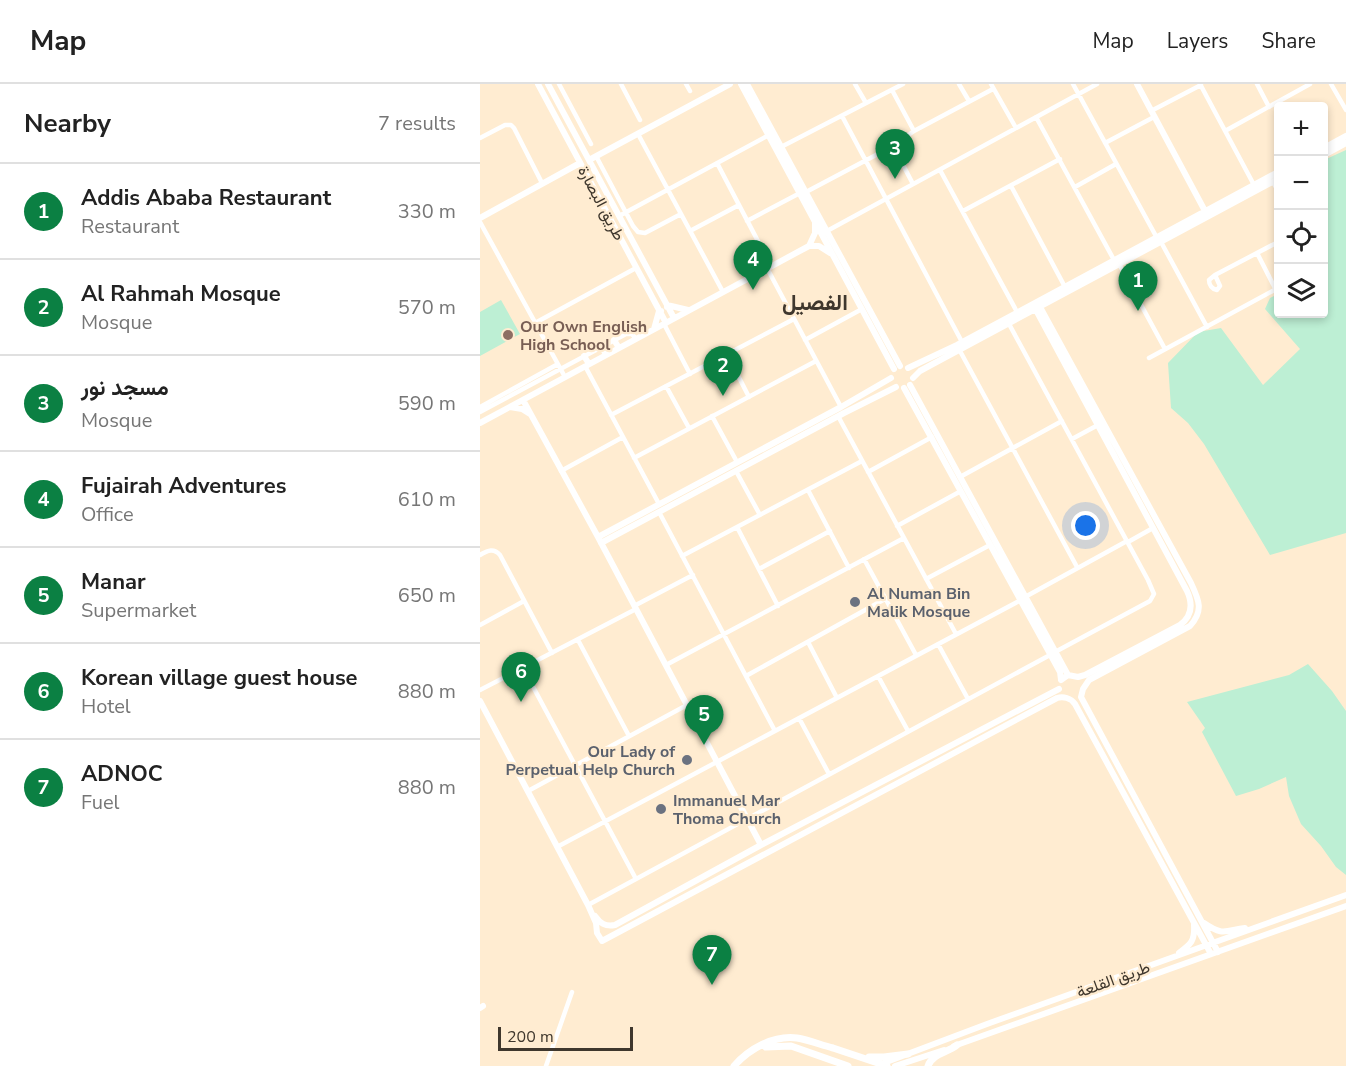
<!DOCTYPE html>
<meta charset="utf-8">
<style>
body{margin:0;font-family:"Nunito Sans",Vazirmatn,sans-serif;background:#f2f2f2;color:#222}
.controls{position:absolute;right:18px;top:18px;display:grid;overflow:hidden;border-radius:6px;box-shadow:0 3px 9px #0003}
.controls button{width:54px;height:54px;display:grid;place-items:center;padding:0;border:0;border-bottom:2px solid #e0e0e0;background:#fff;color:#222;font:30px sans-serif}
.scale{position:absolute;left:18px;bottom:15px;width:135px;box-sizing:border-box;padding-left:6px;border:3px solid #3f372d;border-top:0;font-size:16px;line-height:21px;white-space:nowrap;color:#3f372d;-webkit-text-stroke:4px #ffecd1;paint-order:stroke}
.you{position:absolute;left:606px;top:442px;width:21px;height:21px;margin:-15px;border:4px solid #fff;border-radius:50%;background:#1a73e8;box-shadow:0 0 0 9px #1a73e833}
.badge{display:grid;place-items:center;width:39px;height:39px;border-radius:50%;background:#0b8043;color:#fff;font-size:20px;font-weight:700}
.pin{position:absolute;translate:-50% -50px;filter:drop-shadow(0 2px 3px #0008)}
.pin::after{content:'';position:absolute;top:32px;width:21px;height:18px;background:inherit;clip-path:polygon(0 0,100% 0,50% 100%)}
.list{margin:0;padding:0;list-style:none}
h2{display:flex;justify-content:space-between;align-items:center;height:78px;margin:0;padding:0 24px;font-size:26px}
h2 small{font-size:20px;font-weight:400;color:#767676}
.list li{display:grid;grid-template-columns:39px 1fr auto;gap:18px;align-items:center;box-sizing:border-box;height:96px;padding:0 24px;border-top:2px solid #e0e0e0}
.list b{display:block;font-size:22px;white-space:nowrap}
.list p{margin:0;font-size:20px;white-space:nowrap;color:#767676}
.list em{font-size:20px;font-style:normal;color:#767676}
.icon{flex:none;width:33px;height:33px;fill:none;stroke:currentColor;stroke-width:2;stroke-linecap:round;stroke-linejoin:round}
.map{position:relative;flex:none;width:866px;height:982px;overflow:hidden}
header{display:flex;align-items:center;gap:36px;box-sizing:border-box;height:84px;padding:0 30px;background:#fff;border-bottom:2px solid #e0e0e0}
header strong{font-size:28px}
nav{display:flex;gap:33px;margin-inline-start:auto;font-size:21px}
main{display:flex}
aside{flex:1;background:#fff}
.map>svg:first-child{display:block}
</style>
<header>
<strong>Map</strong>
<nav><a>Map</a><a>Layers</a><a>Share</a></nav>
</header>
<main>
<aside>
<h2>Nearby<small>7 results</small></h2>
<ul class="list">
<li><span class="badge">1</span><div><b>Addis Ababa Restaurant</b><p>Restaurant</p></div><em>330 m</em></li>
<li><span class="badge">2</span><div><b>Al Rahmah Mosque</b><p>Mosque</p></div><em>570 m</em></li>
<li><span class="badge">3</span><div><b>مسجد نور</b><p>Mosque</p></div><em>590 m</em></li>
<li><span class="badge">4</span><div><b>Fujairah Adventures</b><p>Office</p></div><em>610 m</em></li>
<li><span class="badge">5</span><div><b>Manar</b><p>Supermarket</p></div><em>650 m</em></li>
<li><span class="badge">6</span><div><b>Korean village guest house</b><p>Hotel</p></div><em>880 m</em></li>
<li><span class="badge">7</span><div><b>ADNOC</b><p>Fuel</p></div><em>880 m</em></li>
</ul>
</aside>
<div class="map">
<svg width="866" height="982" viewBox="0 0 866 982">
<rect width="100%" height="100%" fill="#ffecd1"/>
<path fill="#bdefd4" d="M866,66V449L790,471L724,360L708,339L691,324L688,279L718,248L741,244L783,301L820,265L785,225L790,214L798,210V230H844V184L845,183L844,180V76Z
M21,216L40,250L0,272V228Z
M828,580L852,607L866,627V791L856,783L841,762L821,740L809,712L806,693L779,705L756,712L722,648L725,644L707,618L809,591Z"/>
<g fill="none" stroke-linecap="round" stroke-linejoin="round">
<path stroke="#fff" stroke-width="4.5" d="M79,0L111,60
M141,0L160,36
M206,0L210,7
M375,0L386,19
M479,0L489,17
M511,0L536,44
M593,0L677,154
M720,0L774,101
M777,0L789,23
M851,0L866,26
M412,6L434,47
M671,27L721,1
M362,32L482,258
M556,33L634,176
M745,47L830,0
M158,50L243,208
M0,54L25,41H31L34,44L62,99
M625,59L674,33
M413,62L433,100
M301,63L423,0
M116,72L153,142L158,148L165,149L201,130
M237,79L291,182
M460,86L537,228
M793,98L798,107
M531,102L585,203
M595,103L636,80
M326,108L413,62L434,47L513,5
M483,127L580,75
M139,132L289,51
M267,137L320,109
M0,138L85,293
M210,147L259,121
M347,147L617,0
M681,158L727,243
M777,169L796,206
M639,180L685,265
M287,184L361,323
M735,191L740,202L737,206C732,205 729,201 729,196L735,191L798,158
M55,239L156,184
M184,240L210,290
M529,240L668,496L674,510L670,517L575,568
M325,256L382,225
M480,267L597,483
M247,270L269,313
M669,274L798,204
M105,282L179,420
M186,302L209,344
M0,323L78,280
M0,328L146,250H152L156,255
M131,331L314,235
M232,332L257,378
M358,332L476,550
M592,355L618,341
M154,374L336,277
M81,387L143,353
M256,387L280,431
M388,388L452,353
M480,393L582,337
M328,406L369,484
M179,428L295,647
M417,442L481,407
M257,443L298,522
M648,458L673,444
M0,471C8,466 14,464 20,471L72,569
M202,472L382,377
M384,475L436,571
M279,485L350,447
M446,495L510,461
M545,513L647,457
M154,522L213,491
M0,541L44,517
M98,556L149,652
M328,558L357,614
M458,560L488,615
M186,581L424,454
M43,584L156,795
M266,592L405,515
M398,592L428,647
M0,606L156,525
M319,634L349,690
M48,707L207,621
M77,763L541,516
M108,821L570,571
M66,982L92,908"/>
<path stroke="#fff" stroke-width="6" d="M58,0L186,239
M68,0L194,234
M261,0L414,285
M267,0L420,282
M657,0L725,127
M844,64L866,52
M844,71L866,59
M109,76L250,0
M0,134L100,79
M329,162H339L350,169
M187,223V221L208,226
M560,223L711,499C719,516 724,527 710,542L609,596L603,605L601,613L738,868
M556,226L707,507C713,520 712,532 700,541L605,591L598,593L588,591L581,596
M174,245L179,227H181
M134,256L139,264
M122,263L126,271
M104,272L109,280
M428,284L477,261L798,88
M433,294L440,287L451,281L798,95
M430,301L588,591
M424,304L580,588L581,596
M43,316L118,453L281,761
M30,323L42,325L50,330
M0,339L329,162L335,149V138
M118,453L361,323L411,294
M121,459L364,329L416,303
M0,617L108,821L116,839L117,849L122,857L577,614C583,612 591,614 595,620L731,870
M115,832C120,839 125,843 135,841L281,761L579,605
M724,839C743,852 744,847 765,844
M699,869C711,860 715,857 714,841
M0,924L3,922
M474,962L866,822
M401,980L507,940L866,811
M415,982L464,966"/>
<path stroke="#fff" stroke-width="7" d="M286,963L311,962L368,982
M389,973H404L428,970
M254,982C269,965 293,951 317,954C329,956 341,961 353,964C371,970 389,976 407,982
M448,982C452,970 467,969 477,961"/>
</g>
<circle fill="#8d6e63" stroke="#ffecd1" stroke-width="2" cx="28" cy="251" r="6"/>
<g fill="#6b7280" stroke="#ffecd1" stroke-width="2">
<circle cx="375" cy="518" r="6"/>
<circle cx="207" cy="676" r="6"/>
<circle cx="181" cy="725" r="6"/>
</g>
<g text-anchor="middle" stroke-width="4.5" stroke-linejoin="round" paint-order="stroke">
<g font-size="16" fill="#3f372d" stroke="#ffecd1">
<text transform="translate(122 119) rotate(62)" y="6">طريق البصارة</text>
<text transform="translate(633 895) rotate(-20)" y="6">طريق القلعة</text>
</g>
<g font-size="16" font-weight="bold" fill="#785e54" stroke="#ffecd1" text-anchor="start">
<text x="40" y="248">Our Own English<tspan x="40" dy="18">High School</tspan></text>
</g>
<g font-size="16" font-weight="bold" fill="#5b616d" stroke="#ffecd1" text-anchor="start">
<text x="387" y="515">Al Numan Bin<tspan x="387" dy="18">Malik Mosque</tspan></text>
<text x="195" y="673" text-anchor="end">Our Lady of<tspan x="195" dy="18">Perpetual Help Church</tspan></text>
<text x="193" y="722">Immanuel Mar<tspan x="193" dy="18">Thoma Church</tspan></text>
</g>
<g font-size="22" font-weight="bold" fill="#3f372d" stroke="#ffecd1">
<text x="335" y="226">الفصيل</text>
</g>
</g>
</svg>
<div class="controls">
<button>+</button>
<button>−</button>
<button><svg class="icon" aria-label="locate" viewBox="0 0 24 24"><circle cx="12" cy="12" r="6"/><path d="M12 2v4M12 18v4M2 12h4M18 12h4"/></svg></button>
<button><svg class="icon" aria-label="layers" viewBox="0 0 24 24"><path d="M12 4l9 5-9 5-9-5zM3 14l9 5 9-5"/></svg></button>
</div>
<div class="scale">200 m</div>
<div class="you"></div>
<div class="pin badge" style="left:658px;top:227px">1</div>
<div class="pin badge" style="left:243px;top:312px">2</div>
<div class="pin badge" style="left:415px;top:95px">3</div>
<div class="pin badge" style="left:273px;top:206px">4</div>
<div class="pin badge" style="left:224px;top:661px">5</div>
<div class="pin badge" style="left:41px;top:618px">6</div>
<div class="pin badge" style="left:232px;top:901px">7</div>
</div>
</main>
